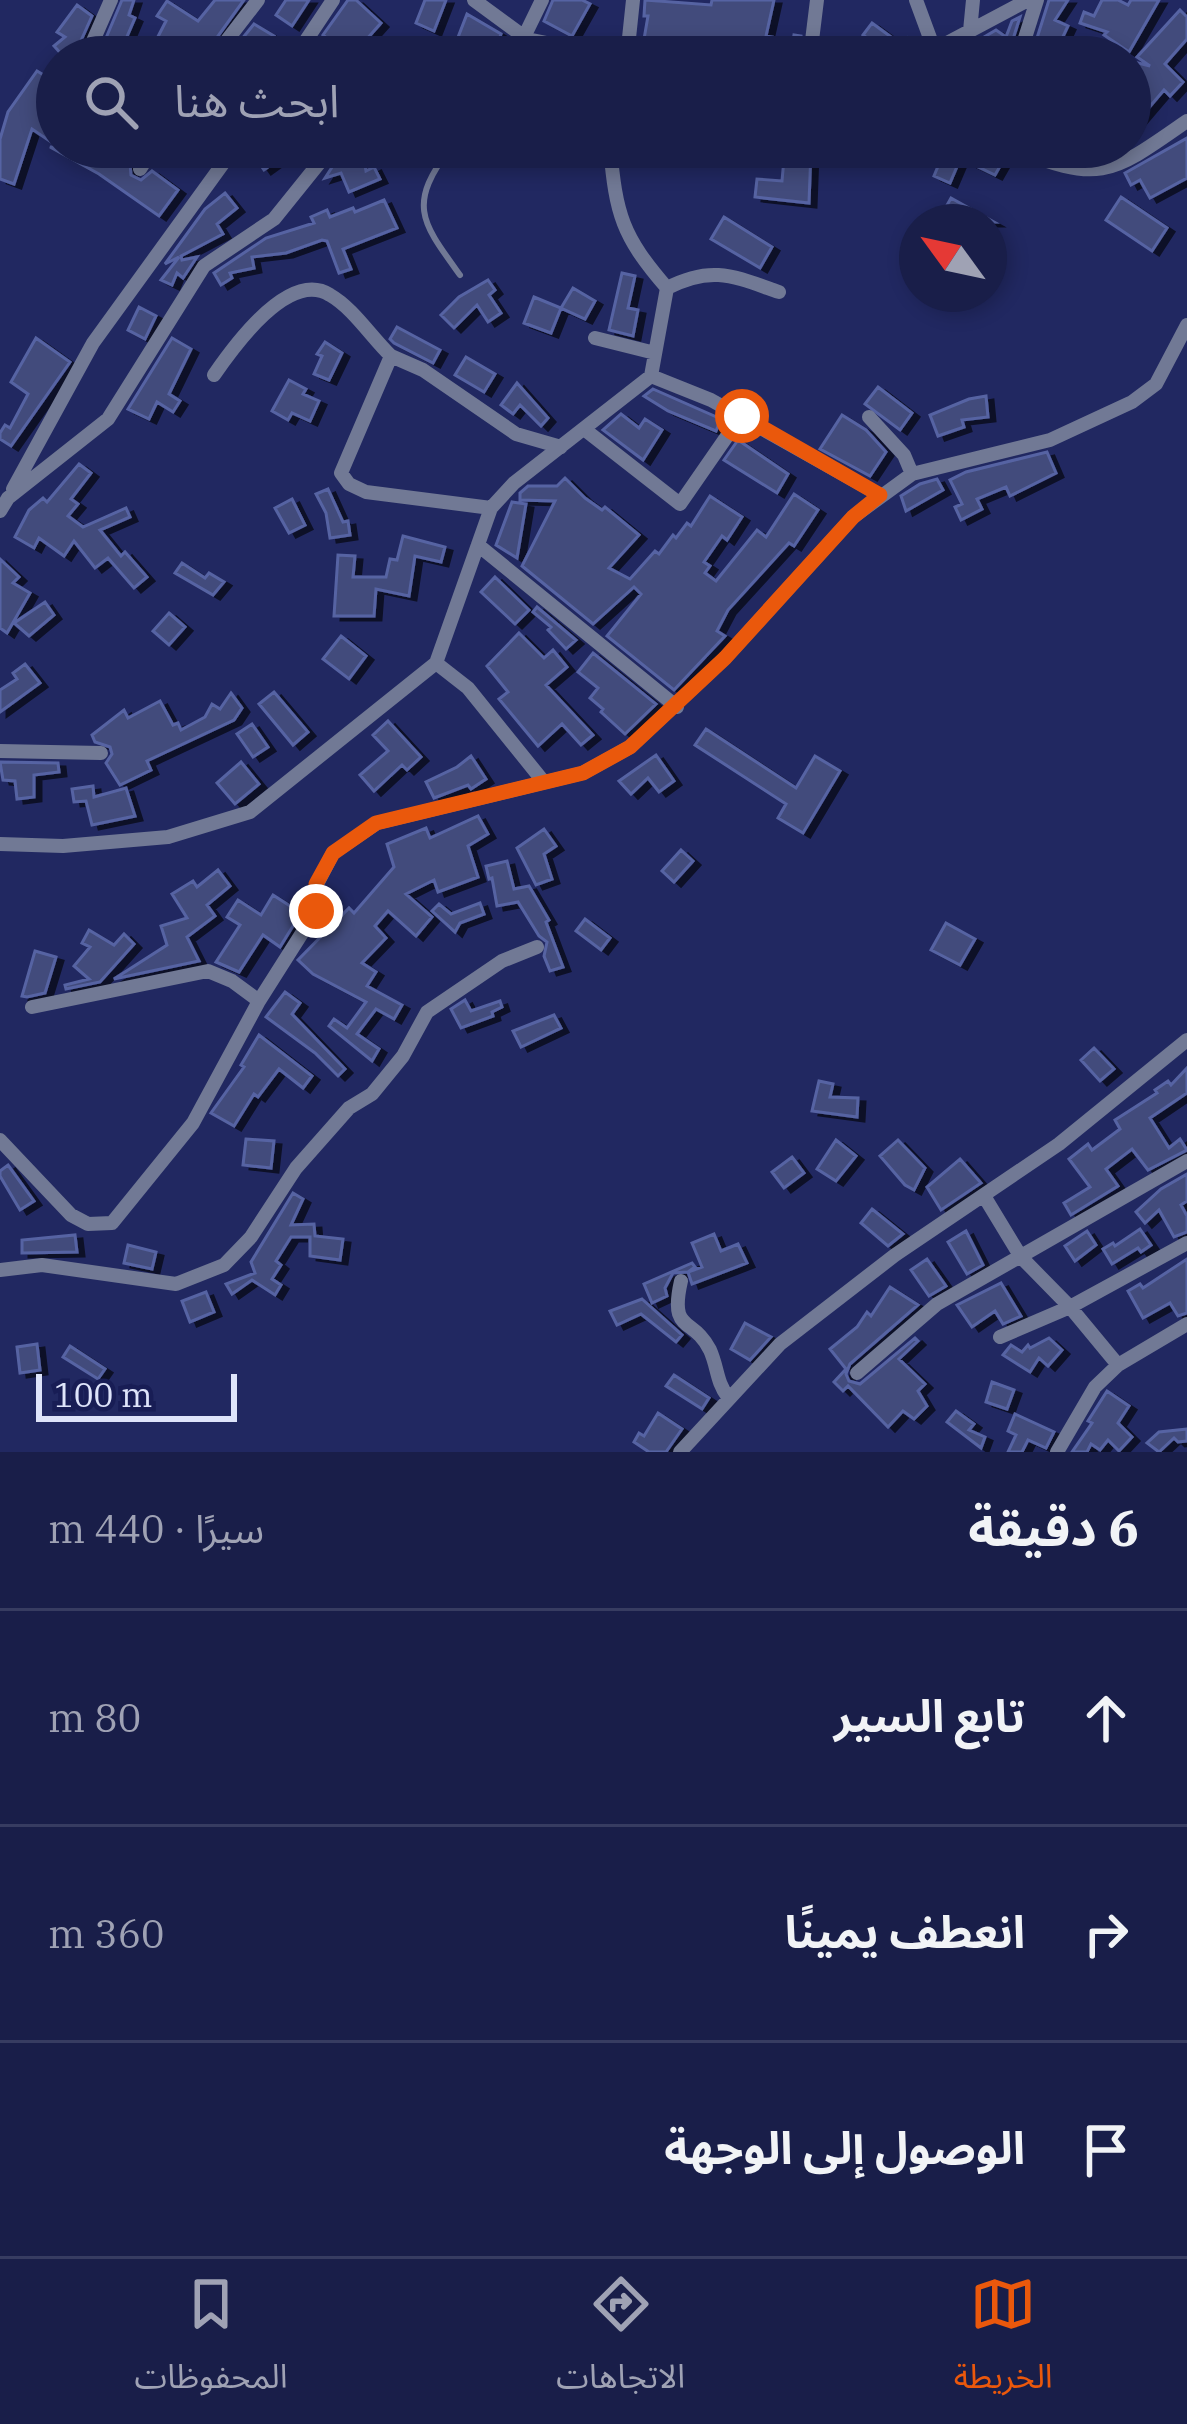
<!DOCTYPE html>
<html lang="ar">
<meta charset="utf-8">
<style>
body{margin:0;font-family:"IBM Plex Serif","Noto Sans Arabic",serif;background:#262b53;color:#f1f3f6;direction:rtl}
.compass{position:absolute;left:899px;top:204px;width:108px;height:108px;border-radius:50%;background:#191e49;box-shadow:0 6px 18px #0003;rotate:303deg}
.scale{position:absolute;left:36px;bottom:30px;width:201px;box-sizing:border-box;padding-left:12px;border:6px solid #dee4fa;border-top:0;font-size:33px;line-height:42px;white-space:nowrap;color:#dee4fa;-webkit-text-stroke:9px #181d55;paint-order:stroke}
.stop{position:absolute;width:36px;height:36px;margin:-27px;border:9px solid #ea580c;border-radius:50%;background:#fff}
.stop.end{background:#ea580c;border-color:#fff;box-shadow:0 3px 12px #0008}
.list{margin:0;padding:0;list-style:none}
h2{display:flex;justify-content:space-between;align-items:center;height:156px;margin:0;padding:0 48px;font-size:51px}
h2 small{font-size:39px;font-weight:400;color:#9fa2b4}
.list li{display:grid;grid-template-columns:78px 1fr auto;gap:36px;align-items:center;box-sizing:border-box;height:216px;padding:0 48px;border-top:3px solid #373c61}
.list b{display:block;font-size:45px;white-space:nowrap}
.list em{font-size:39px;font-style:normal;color:#9fa2b4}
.icon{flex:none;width:66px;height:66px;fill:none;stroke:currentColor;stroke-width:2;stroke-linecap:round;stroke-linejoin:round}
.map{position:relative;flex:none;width:1187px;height:1452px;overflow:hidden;direction:ltr}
.search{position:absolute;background:#191e49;box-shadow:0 6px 18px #0003;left:36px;right:36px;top:36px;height:132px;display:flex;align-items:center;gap:30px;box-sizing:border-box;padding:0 42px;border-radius:66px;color:#9fa2b4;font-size:45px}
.sheet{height:804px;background:#191e49}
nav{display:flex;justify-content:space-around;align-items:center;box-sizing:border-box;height:168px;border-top:3px solid #373c61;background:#191e49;font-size:33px;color:#9fa2b4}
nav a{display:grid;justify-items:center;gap:6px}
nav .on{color:#ea580c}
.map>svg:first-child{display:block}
</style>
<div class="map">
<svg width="1187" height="1452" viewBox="0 0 1187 1452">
<defs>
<filter id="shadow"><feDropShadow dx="7" dy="4" stdDeviation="0" flood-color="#0009"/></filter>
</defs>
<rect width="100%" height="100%" fill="#212861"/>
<path fill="#424c7c" stroke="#5764a3" stroke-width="3" filter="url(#shadow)" d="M122,0H134L129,15L135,18L123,46L148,56L166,21L157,16L167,1L198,21L215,0H244L203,57H98Z
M286,0H309L292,26L276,15Z
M348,0H356L381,23L358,49L366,57H349L323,35Z
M425,0H446L434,31L416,23Z
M553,0H582L590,4L572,36L544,21Z
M645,0L711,5L712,0H774L766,36L793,41L794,35L801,36L800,50L792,48L791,54L776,51L774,57H739L714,49L712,56L643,45L648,16H644Z
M1049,0H1068L1055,20L1068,26L1060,43L1097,54V57H1031Z
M1102,0H1118L1128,5L1131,0H1159L1129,52L1104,35L1107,32L1080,23L1084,12L1094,16Z
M77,5L92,16L75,54L64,57L54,46L65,37L57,32Z
M1180,10L1187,17V39L1165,64L1183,82L1170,96L1164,90L1130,130V61L1150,66L1137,57Z
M467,14L501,34L494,54L457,40Z
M1020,17L1009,52L998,42L983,57H950L996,30L1006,37L1012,21Z
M872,23L902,45L908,38L920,49L917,57H891L894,53L887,47L885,51L863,35Z
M254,24L274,36L260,57H244L233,50Z
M37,71L57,83V146L32,129L14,184L0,179V139L8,112Z
M1187,138V178L1150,198L1140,180L1131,185L1125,173Z
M50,147H108L126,158L133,147H141L130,164L131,175L141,180L152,171L178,190L159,216L99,174Z
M248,147H302L312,154L303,165L286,154L264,170Z
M343,147H362L366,171L374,167L380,179L349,192L341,173L325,178L338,158L344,156Z
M910,147H956L964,150L950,183L934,176L941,159L909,151Z
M785,148L811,150L809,203L755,197L757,179L782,181Z
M975,148L1003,161L995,175L968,162Z
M225,193L237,208L217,224L223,234L181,256L182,260L197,257L183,278L177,273L172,285L161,280L179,257L165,264L205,209Z
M1121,197L1167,228L1152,251L1106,220Z
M951,198L994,222H950L941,216Z
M384,200L397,228L343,249L351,269L339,273L327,241L322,240L286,253L252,257L254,268L230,273L232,278L221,285L214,273L266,238L314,223L311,217L327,210L330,217L353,208L355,212Z
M724,217L772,247L760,268L711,239Z
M622,273L635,276L628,308L638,310L633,336L609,330Z
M488,280L495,290L489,295L501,313L488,322L477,305L454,328L441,315L459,297Z
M573,288L595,301L585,319L561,308Z
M534,297L561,308L551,333L524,323Z
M139,307L156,316L145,339L128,330Z
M397,327L440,350L433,363L394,343L390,339Z
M36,338L70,362L11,446L0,439V433L5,425L10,428L28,394L11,382Z
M172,338L191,349L169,394L180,401L173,412L157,402L149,419L128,409Z
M325,342L342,353L329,380L314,374L322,356L317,354Z
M466,357L495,374L484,392L455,375Z
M289,380L306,389L303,394L319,401L310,421L292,413L288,420L272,411Z
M517,383L548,418L541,426L520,405L513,414L501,405Z
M878,387L912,413L900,430L865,404Z
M653,389L721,419L716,431L668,411L644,396Z
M986,396L988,417L962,420L964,427L938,436L930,415L969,399Z
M621,414L639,428L645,419L662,430L643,460L603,430Z
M842,415L866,430L886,452L870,476L820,449Z
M738,440L788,474L777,493L724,460Z
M1047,452L1056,473L1010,496L1006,487L977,499L982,509L961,520L955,507L962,504L950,480L966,472Z
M79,464L91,473L71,499L78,504L68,516L83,527L126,508L130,517L100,530L121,556L125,552L147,577L134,588L108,558L95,568L74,541L64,556L39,538L34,548L15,537L29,510L43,498L47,502Z
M565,478L585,498L602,510L605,507L639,535L609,568L630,579L655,551L659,554L673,535L676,538L687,523L691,526L710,496L742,517L727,540L722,536L704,562L710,566L705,573L716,581L757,530L766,537L794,494L818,510L794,546L789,543L728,610L717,631L725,636L674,690L607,636L641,594L634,587L593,624L522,566L555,501L520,500V493L528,486H557Z
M937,479L943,490L906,511L901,496L920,484Z
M328,489L343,522L348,521L350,535L330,538L326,513L316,494Z
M292,499L305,525L289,533L275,508Z
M512,502L526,504L517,558L496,545Z
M403,536L445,547L441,562L415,556L409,596L376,589L374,616H334L338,555L355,556L353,577H386L390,559L397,560Z
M0,559L19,577L13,583L30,593L7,633L0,628Z
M182,563L205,578L209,573L224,582L213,595L175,573Z
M495,577L529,610L515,624L481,592Z
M45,602L54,615L29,636L14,623Z
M537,607L576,640L566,649L548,630L551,627L533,612Z
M169,613L185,627L169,645L153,631Z
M519,633L544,658L553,650L567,667L546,685L593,735L581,745L562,724L538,746L499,699L508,692L487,666Z
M341,636L366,656L349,679L323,659Z
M593,653L656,704L625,734L601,712L603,709L590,698L598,688L578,672Z
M25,664L40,683L0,712V690L17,679L13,673Z
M274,692L308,732L293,745L259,704Z
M231,693L242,708L234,720L147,761L151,770L120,785L106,763L112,754L110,747L95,742L92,735L124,710L128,718L160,701L173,725L178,723L181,730L205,717L212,704L220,709Z
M388,721L421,757L407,770L402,765L374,791L360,775L388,751L373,735Z
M252,724L268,747L253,757L237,734Z
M706,729L796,788L815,756L840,771L803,833L778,818L786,804L695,745Z
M656,755L674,781L659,792L648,778L631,794L619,781Z
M471,756L486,779L471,789L468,785L434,798L426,782L457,767Z
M0,762L58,763L59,772L34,775V797L17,799L15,781L3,780Z
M241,762L259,784L235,804L217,783Z
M93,786L94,797L126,788L135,816L92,825L86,801L74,802L72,789Z
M478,816L488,834L468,846L478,877L438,892L434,880L406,894L432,917L416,936L388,911L375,926L386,938L362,963L376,972L367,986L402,1005L394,1019L376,1009L357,1034L379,1049L372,1061L329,1026L334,1019L347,1028L366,1002L313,974L298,960L349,908L354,913L394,867L387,844L426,828L430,838Z
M544,829L556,846L544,854L552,879L536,885L517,848Z
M681,850L693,861L674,882L662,871Z
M507,861L514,889L529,886L549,920L546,922L563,967L550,971L544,956L547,942L539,936L518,902L497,906L492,878L489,879L486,866Z
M218,870L230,886L207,905L215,916L187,937L199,961L114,979L167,945L161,926L187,918L172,894L193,881L197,887Z
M273,895L301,913L280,947L263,935L239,972L216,962L240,925L227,917L238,900L261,915Z
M480,903L484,914L460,923L455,932L432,911L439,904L451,914Z
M585,919L610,938L601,950L576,931Z
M946,923L975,939L960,965L931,950Z
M89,930L114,945L124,934L134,944L100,982L66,989L65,985L89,979L74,966L90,947L82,943Z
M35,951L56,957L45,993L27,997L22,996Z
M285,992L300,1003L292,1014L345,1069L338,1076L315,1053L266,1017Z
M465,1000L471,1011L500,1001L502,1007L492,1012L493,1016L461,1028L451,1009Z
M554,1015L561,1028L521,1047L513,1031Z
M259,1035L312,1076L303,1088L279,1069L258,1097L254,1094L234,1126L211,1113L244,1067L241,1065Z
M1094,1048L1114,1069L1100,1081L1081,1060Z
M1187,1068V1093L1150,1118L1169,1148L1180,1139L1187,1150L1148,1170L1132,1149L1106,1169L1118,1186L1071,1215L1064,1203L1090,1187L1069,1159L1088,1144L1092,1150L1120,1129L1115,1120L1157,1093L1155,1090L1168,1081L1171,1085Z
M819,1081L833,1084L830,1097L858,1098L857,1117L812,1111Z
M246,1139L274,1141L271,1168L243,1165Z
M836,1140L856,1156L836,1181L817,1169Z
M898,1140L925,1168L914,1190L905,1185L880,1156Z
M792,1157L804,1173L784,1188L772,1172Z
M960,1159L981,1183L941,1210L927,1187Z
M8,1165L34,1201L20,1210L0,1176V1171Z
M1187,1174V1201L1181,1205L1187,1216V1232L1174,1237L1159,1210L1145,1223L1136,1212L1161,1189Z
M293,1193L303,1199L291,1225L314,1224L315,1236L343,1239L340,1260L310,1256V1237H291L276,1261L281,1265L272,1279L281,1285L275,1295L252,1280L232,1294L226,1284L255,1273L251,1262Z
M872,1209L903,1234L888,1246L861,1223Z
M1140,1229L1151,1245L1141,1252L1138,1248L1112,1264L1103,1249L1113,1243L1115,1246Z
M966,1231L983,1265L967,1274L948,1242Z
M1087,1231L1096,1245L1075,1261L1065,1246Z
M714,1234L721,1251L738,1244L747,1263L692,1284L688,1272L702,1267L692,1243Z
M75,1235L77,1252L22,1253V1240Z
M128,1245L156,1252L152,1269L124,1263Z
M927,1259L946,1286L929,1296L911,1270Z
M1187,1259V1313L1178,1316L1170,1303L1143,1318L1128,1291L1140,1284L1143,1288Z
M692,1263L695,1267L688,1272L673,1273L665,1288L667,1296L652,1303L644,1284Z
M1001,1283L1021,1316L1003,1324L995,1311L972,1327L957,1305Z
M890,1287L918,1305L850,1364L846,1374L849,1381L860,1384L915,1338L918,1341L899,1359L925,1384L918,1391L927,1406L914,1419L903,1411L888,1427L848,1386L843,1391L834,1382L846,1369L830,1349L857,1327L867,1312L871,1316Z
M206,1292L214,1312L190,1322L182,1301Z
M642,1299L682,1335L676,1342L641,1314L617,1325L610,1311Z
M745,1323L771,1337L750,1360L731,1349Z
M1049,1338L1062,1350L1048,1366L1039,1358L1030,1372L1003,1355L1011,1345L1022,1352L1028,1345L1030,1348Z
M37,1344L40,1370L20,1373L17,1347Z
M70,1346L105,1369L98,1379L63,1357Z
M674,1375L709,1398L702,1409L666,1386Z
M992,1382L1014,1390L1007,1409L986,1402Z
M1107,1391L1129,1406L1118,1423L1132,1437L1119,1451L1108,1440L1100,1450L1091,1444L1087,1452H1072L1092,1423L1088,1421Z
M956,1411L974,1424L969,1430L985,1437L981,1448L947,1422Z
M658,1413L682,1429L666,1452H649L634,1442L639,1433L644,1436Z
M1015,1414L1054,1432L1046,1448L1028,1440L1022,1452H1008L1016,1435L1008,1431Z
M1187,1429V1441L1178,1442L1174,1438L1159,1452L1147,1443L1159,1432Z"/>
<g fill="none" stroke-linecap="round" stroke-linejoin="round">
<path stroke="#717995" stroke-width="6" d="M451,147C407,205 421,221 460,275"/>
<path stroke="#717995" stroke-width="14" d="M474,0L527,39L616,57
M916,0L937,57
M970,31L973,0
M524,37L542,0
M934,50L1028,0
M86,57L111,0
M214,57L258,0
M295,57L333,0
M517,57L527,39
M627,57L633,0
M810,57L817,0
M1019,57L1037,0
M1010,147C1100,184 1110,175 1187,121
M140,169L154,147
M667,288C712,265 733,276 779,292
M595,338L655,353
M391,356L423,370L516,434L561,447
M214,375C234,346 289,269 330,295C353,308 372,338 391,356L341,473L349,484L366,492L491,508
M651,376L711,400L880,495
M869,417L904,455L912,474
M584,429L680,504L741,416
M13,489L93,343L235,147
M0,511L8,498L108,419L204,266L274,219L332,147
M478,545L677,707
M436,663L468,688L543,781
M0,751L101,753
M0,844L63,846L168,837L250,812L436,663L491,508L514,483L651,376L667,288C622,236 616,215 610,147
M32,1007L208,971L232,981L259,1001
M0,1140L71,1215L88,1224L112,1223L193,1123L259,1001L316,911L317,884L333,853L377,823L583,773L630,747L725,658L853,517L912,474L1050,440L1132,402L1156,384L1187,325
M984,1196L1021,1257L1070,1307L1118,1365L1187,1324
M0,1270L42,1265L176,1284L224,1265L251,1237L296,1168L349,1108L372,1094L403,1056L427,1012L502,961L537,947
M681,1281C669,1334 693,1316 710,1350C718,1368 716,1381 728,1397
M1000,1337L1070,1307L1187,1243
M857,1373L937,1304L1187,1161
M680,1452L780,1344L895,1255L1059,1144L1187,1040
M1057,1452L1095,1387L1118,1365"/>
</g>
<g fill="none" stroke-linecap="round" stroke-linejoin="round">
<path stroke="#ea580c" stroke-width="15" d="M316,911V884L333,853L376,823L583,773L630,747L725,658L853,517L880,495L742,416"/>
</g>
</svg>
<svg class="compass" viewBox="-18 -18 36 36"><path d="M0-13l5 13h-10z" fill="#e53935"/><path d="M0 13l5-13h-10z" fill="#9fa2b4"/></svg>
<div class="scale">100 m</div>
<div class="stop" style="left:742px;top:416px"></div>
<div class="stop end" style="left:316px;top:911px"></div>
<div class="search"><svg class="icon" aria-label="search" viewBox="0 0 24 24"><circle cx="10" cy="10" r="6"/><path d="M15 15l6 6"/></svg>ابحث هنا</div>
</div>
<section class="sheet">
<h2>6 دقيقة<small>سيرًا · 440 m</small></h2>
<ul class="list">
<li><svg class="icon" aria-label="ahead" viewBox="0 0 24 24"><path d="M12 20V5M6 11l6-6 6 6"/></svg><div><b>تابع السير</b></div><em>80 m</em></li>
<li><svg class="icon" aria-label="right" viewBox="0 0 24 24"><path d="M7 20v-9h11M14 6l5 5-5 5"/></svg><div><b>انعطف يمينًا</b></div><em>360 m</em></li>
<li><svg class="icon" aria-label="arrive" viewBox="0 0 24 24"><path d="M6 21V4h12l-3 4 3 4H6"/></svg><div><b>الوصول إلى الوجهة</b></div></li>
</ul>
</section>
<nav>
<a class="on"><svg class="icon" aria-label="map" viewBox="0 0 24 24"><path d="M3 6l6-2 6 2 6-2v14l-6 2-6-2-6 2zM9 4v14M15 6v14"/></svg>الخريطة</a>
<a><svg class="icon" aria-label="directions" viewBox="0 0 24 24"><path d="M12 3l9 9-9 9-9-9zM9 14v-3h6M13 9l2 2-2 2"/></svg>الاتجاهات</a>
<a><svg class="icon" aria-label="saved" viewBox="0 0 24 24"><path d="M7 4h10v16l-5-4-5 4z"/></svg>المحفوظات</a>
</nav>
